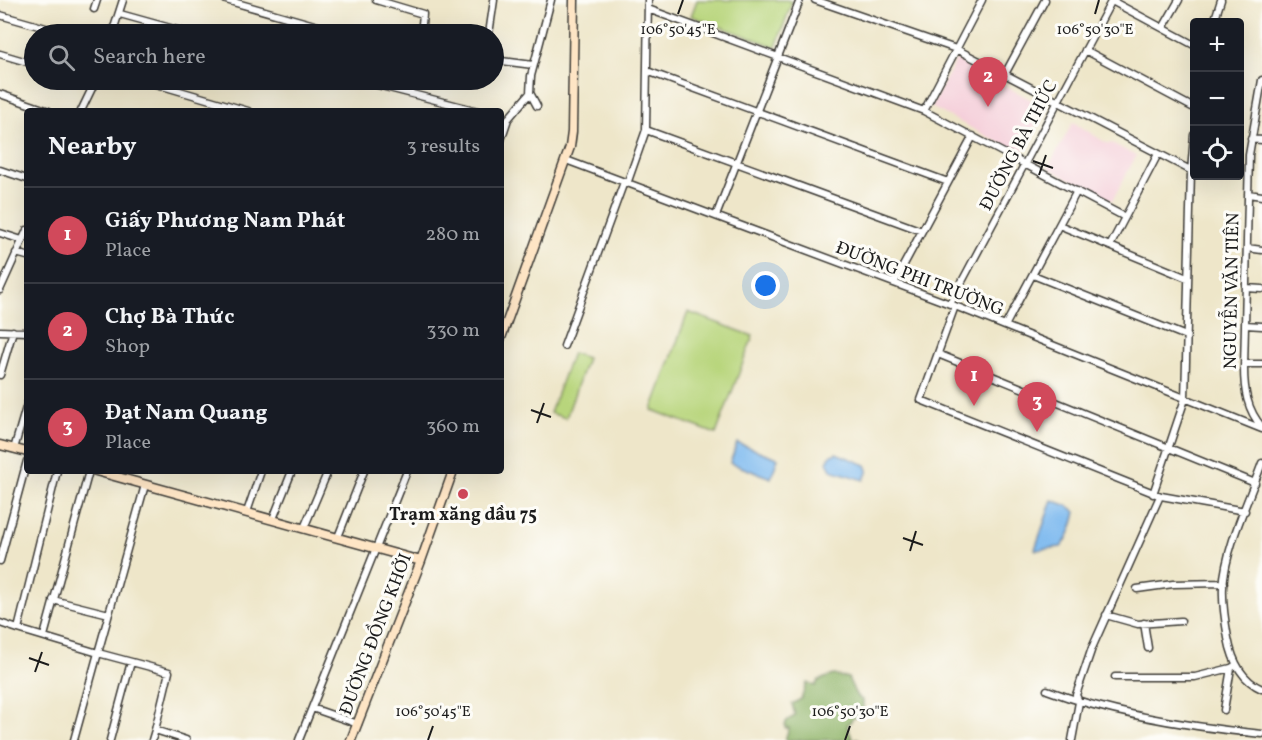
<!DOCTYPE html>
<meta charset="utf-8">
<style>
body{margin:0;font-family:Vollkorn,serif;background:#20242c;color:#f1f3f6}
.controls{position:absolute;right:18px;top:18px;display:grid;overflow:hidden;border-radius:6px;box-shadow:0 6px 24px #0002}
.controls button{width:54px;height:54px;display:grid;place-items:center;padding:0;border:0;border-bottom:2px solid #363941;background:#171b24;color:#f1f3f6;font:30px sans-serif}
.you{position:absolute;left:766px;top:286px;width:21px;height:21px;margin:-15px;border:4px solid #fff;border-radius:50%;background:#1a73e8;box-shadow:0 0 0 9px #1a73e833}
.badge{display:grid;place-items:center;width:39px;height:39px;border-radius:50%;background:#d1495b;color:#fff;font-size:20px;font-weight:700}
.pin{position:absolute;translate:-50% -50px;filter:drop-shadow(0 2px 3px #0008)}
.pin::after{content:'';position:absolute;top:32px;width:21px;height:18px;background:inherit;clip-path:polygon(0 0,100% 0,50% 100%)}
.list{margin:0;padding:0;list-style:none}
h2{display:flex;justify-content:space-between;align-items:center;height:78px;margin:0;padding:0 24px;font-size:26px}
h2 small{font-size:20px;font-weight:400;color:#9ea1a6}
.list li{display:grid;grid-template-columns:39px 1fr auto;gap:18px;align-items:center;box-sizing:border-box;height:96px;padding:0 24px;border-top:2px solid #363941}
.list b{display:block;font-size:22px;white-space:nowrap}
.list p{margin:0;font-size:20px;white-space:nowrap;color:#9ea1a6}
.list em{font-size:20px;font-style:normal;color:#9ea1a6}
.icon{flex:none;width:33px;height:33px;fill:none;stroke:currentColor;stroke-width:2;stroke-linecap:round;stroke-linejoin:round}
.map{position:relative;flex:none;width:1262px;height:740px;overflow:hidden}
.search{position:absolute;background:#171b24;box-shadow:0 6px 24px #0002;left:24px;top:24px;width:480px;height:66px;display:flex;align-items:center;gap:15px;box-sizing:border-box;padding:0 21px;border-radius:33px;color:#9ea1a6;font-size:22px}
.panel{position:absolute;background:#171b24;box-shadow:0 6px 24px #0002;left:24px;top:108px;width:480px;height:366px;border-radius:6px}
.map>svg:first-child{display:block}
</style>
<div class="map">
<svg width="1262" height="740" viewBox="0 0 1262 740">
<rect width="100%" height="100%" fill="#fdfcf7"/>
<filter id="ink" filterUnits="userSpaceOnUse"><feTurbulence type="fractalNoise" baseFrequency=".0167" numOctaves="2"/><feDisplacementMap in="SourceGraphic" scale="12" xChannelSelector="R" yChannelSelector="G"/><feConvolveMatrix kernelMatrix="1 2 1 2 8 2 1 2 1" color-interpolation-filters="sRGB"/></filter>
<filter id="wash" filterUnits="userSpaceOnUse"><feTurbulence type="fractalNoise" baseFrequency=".008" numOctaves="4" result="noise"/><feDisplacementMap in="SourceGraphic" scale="24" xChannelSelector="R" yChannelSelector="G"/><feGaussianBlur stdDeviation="1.35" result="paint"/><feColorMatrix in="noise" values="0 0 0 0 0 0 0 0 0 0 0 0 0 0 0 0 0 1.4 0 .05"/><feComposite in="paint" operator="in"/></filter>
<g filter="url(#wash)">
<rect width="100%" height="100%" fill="#eee6c9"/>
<path fill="#f5cfda" d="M956,60L1045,107L1021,154L931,107Z
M1073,122L1108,144L1112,143L1136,156L1112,201L1048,168Z"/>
<path fill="#b8d57c" stroke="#6a784c" stroke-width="1.5" d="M697,0H787L792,2L776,47L691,16Z
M688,312L753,336L716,434L652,410Z
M572,353L587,358L566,418L550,413Z"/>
<path fill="#92b66c" stroke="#576944" stroke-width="1.5" d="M834,675L848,678L856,695L863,701V713L853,718L847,726L853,740L857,738L860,740H785L789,728H785C784,719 791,720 795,715L792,704L801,699L807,683L815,686L819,680Z"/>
<path fill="#7db9ef" stroke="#4c6a86" stroke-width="1.5" d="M737,443L778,458L771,478L730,463Z
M836,453L866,465L868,470L864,480L831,470L827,462L830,456Z
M1052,500L1068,506L1076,512C1074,523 1068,540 1061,547L1036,550L1035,549Z"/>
</g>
<g filter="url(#ink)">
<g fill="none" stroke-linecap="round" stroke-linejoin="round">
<g stroke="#3c3a36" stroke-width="9">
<path id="street" d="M226,0L346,34
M376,0L423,14L421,34
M815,0L956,49L1194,172
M1112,1L1194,45
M94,9L97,0
M648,9L924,111L1125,217
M120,14L192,34
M0,15L67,34
M1214,22L1221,0
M1163,28L1179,0
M112,34L123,0
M489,34L494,0
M1085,50L1194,108
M0,54L34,64
M494,60L533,65
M647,71L948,182
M1005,74L1045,0
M142,80L248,111
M358,80L478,111
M1262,80L1249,155L1244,368C1244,390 1247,410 1262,427
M0,94L49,111
M537,106L530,93L531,76L551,0
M81,111L96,80
M924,111L982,0
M646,130L922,231
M1251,139L1262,140
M501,140L508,119L530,93
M566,160L950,304L1262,429
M0,170L27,179
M627,184L646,130L648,0
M1248,194L1262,196
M716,216L800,0
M1059,225L1187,278
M0,233L22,240
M1110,246L1158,154
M1247,248L1262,250
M16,253L27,256
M1033,275L1186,336
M894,283L973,136
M1246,288L1262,289
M0,290L27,230
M950,304L1112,0
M955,306L921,400L1161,496L1245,511
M1245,325L1262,326
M1005,326L1077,191
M0,331L27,332
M564,346L624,182
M938,354L1255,483
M1244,364H1262
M0,375L13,331
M14,449L27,404
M1262,463C1248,502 1226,546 1223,587C1222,604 1225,621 1228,638C1232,660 1241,680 1262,689
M145,485L98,653L169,672L155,730
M1153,494L1185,399L1191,172L1194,135
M247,512L261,471
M273,519L292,471
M304,528L328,471
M338,537L364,471
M0,561L27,461
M1137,589L1173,584L1224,583
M53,600L109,614
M1106,615L1138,624L1181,621
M0,623L18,629L57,471
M1144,623L1148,648
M18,629L98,653L74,740
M44,636L89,471
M1115,677H1195L1231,668L1236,665
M1047,690C1113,715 1192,727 1262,734
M312,708L358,724
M1224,710L1231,668
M110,740L131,662
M152,740L155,730L186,740
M299,740L407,471
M1072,740L1079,702L1076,695L1092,648L1160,496"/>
</g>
<g stroke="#3c3a36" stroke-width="11">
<path id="secondary" d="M501,338L570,147L572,132L574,0
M0,445L27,452
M96,471L421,561
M351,740L421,561L453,471"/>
</g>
<use href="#street" stroke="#fff" stroke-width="6"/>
<use href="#secondary" stroke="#fee5c5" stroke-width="8"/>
</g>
</g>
<path fill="none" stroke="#1c1c1c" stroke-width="2" d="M678,14L683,0M1095,14L1099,0M1033,161L1053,168M1039,175L1046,155M531,410L551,417M537,423L544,403M903,538L923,545M910,551L916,531M29,658L49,665M35,672L42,652M428,740L433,726M845,740L850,726"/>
<circle fill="#d1495b" stroke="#fdfcf7" stroke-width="2" cx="463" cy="494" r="6"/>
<g text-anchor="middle" stroke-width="6" stroke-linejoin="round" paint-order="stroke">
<g font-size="18" fill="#1c1c1c" stroke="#fdfcf7">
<text transform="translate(1018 145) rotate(-62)" y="6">ĐƯỜNG BÀ THỨC</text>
<text transform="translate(920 278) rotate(21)" y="6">ĐƯỜNG PHI TRƯỜNG</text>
<text transform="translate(1231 291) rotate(-89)" y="6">NGUYỄN VĂN TIÊN</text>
<text transform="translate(375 634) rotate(-69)" y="6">ĐƯỜNG ĐỒNG KHỞI</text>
</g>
<g font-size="18" font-weight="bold" fill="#1c1c1c" stroke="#fdfcf7">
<text x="463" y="520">Trạm xăng dầu 75</text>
</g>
</g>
<g font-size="15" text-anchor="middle" fill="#1c1c1c" stroke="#fdfcf7" stroke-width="6" stroke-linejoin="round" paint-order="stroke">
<text x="678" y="34">106°50'45"E</text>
<text x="1095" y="34">106°50'30"E</text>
<text x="433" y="716">106°50'45"E</text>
<text x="850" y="716">106°50'30"E</text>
</g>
</svg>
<div class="controls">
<button>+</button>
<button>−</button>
<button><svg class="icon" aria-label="locate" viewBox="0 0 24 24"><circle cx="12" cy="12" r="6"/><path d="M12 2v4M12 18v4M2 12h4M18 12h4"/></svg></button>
</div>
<div class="you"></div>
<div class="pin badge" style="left:974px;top:406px">1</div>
<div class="pin badge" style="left:988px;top:107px">2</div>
<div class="pin badge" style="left:1037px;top:432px">3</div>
<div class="search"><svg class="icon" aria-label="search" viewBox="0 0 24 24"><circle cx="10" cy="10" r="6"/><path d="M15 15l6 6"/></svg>Search here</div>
<section class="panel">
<h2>Nearby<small>3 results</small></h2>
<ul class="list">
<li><span class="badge">1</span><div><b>Giấy Phương Nam Phát</b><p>Place</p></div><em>280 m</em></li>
<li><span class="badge">2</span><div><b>Chợ Bà Thức</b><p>Shop</p></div><em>330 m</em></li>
<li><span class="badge">3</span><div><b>Đạt Nam Quang</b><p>Place</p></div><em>360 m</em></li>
</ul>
</section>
</div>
